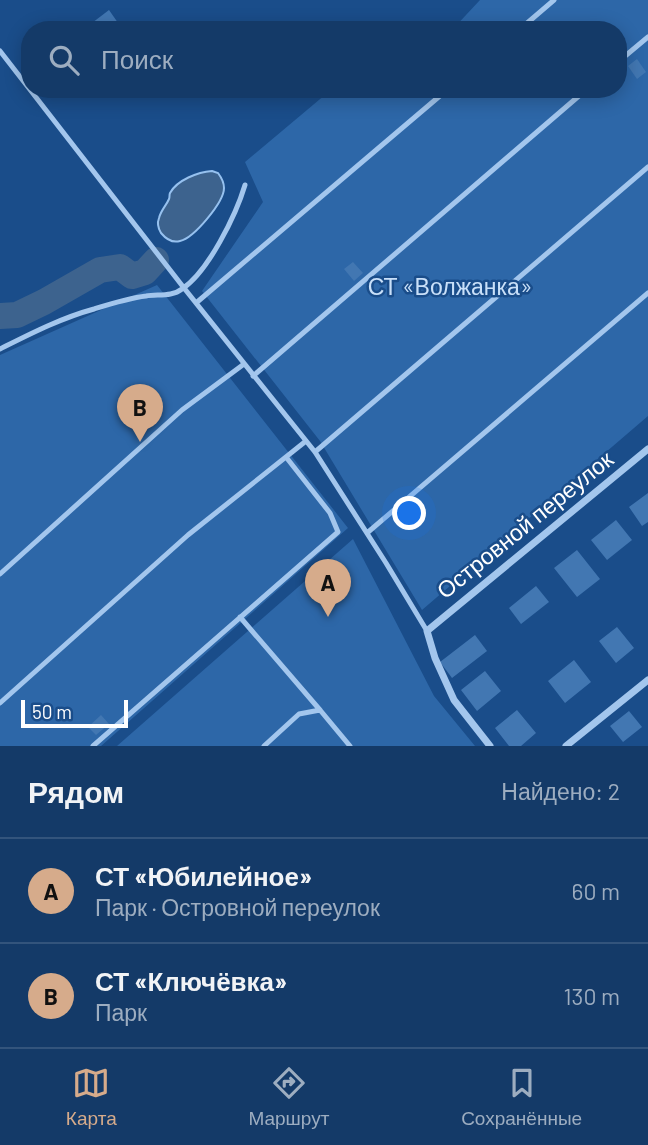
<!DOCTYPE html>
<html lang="ru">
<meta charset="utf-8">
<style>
body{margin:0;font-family:Barlow,sans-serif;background:#1d416e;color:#f1f3f6}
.scale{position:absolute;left:21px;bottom:18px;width:107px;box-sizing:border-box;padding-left:7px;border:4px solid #fff;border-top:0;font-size:19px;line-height:24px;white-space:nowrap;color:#fff;-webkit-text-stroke:5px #1a4d8a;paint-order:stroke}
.you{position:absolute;left:410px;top:514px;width:24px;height:24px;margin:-18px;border:5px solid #fff;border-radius:50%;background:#1a73e8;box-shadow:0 0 0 10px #1a73e833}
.badge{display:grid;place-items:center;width:46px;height:46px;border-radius:50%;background:#d6ab8b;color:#111;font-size:23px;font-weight:700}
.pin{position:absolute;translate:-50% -58px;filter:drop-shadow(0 2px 4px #0008)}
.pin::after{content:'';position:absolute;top:37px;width:24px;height:21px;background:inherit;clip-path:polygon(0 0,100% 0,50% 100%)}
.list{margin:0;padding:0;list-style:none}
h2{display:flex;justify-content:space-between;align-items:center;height:91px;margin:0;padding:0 28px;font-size:30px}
h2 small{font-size:23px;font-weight:400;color:#9dadc0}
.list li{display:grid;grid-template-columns:46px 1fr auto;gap:21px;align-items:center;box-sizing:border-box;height:105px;padding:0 28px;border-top:2px solid #33547c}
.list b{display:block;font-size:26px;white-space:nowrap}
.list p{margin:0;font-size:23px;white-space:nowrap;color:#9dadc0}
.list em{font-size:23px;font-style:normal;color:#9dadc0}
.icon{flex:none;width:38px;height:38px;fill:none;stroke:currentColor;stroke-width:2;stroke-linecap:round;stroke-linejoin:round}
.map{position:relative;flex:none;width:648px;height:746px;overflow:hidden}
.search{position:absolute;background:#143a68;box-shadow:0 4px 18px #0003;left:21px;right:21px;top:21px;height:77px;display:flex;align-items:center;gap:18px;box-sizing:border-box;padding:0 24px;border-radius:28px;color:#9dadc0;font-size:26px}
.sheet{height:301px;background:#143a68}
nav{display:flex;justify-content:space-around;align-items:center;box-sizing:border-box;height:98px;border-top:2px solid #33547c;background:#143a68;font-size:19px;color:#9dadc0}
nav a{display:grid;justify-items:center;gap:4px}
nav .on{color:#d6ab8b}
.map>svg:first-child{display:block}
</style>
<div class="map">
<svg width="648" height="746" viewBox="0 0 648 746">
<rect width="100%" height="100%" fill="#1a4d8a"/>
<path fill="#2d67a8" d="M480,0H648V416L422,610L320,441L202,291L263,202L245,162L332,89H618V30H452Z
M157,285L348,528L101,746H0V355Z
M353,539L434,696L475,746H117Z"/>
<path fill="#3d638e" stroke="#96c1ef" stroke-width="2" d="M212,171L218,173C221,177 224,182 224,188C224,202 194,238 180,241C173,243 166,239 161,233C158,228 157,223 159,218C161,210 166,206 169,199C170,197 169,195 170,193C177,180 198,172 212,171Z"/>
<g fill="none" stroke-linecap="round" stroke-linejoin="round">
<path stroke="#3d638e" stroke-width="26" d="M0,316L17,315L44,302L100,270L120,267L132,276L145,272L156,260"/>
</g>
<path fill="#4277b2" d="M109,10L123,30H90L88,26Z
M637,59L646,72L637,79L628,66Z
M353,262L363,273L354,281L344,269Z
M648,493V522L642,526L629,507Z
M616,520L632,540L607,560L591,540Z
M577,550L600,579L577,597L554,568Z
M536,586L549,602L521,624L509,608Z
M617,627L634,648L616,663L599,641Z
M475,635L487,651L452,678L440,662Z
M574,660L591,682L565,703L548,681Z
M485,671L501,691L477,711L461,690Z
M517,710L536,733L521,746H509L495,728Z
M629,711L642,727L623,742L610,726Z
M101,715L109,724L96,735L88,727Z"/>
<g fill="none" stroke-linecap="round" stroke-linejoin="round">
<path stroke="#a3c6ed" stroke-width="5" d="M519,30L554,0
M0,51L184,288L315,452L386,563L427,631
M618,62L648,37
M196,303L448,89
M0,349C30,334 61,318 94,309C110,304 129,298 146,296C158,294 172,297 182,289C208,272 236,215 245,185
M253,376L587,89
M315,452L648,167
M367,533L648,293
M0,574L182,410L244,364
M240,617L320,710
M0,703L188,535L306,441
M93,746L338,532L330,513L286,457
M264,746L299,714L320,710L350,746"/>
<path stroke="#a3c6ed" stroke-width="7" d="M490,746L454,700L435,658L427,631L648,449
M566,746L648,680"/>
</g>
<g text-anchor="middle" stroke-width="5" stroke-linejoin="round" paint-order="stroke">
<g font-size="23" fill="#c9e0f9" stroke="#1a4d8a">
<text x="450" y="295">СТ «Волжанка»</text>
</g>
<g font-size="23" fill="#fff" stroke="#1a4d8a">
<text transform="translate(525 525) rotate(-39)" y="8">Островной переулок</text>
</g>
</g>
</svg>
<div class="scale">50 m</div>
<div class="you"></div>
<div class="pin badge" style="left:328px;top:617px">A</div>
<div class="pin badge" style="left:140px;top:442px">B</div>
<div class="search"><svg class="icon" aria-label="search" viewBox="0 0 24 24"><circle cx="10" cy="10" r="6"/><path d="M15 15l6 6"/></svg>Поиск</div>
</div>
<section class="sheet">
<h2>Рядом<small>Найдено: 2</small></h2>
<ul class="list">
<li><span class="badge">A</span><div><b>СТ «Юбилейное»</b><p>Парк · Островной переулок</p></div><em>60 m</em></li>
<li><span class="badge">B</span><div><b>СТ «Ключёвка»</b><p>Парк</p></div><em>130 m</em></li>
</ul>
</section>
<nav>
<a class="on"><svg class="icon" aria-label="map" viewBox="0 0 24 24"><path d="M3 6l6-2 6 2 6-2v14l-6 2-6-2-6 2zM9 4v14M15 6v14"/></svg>Карта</a>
<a><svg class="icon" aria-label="directions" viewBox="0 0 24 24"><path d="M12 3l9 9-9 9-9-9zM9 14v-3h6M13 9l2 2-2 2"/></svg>Маршрут</a>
<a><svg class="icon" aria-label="saved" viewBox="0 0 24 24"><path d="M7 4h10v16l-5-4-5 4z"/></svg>Сохранённые</a>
</nav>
